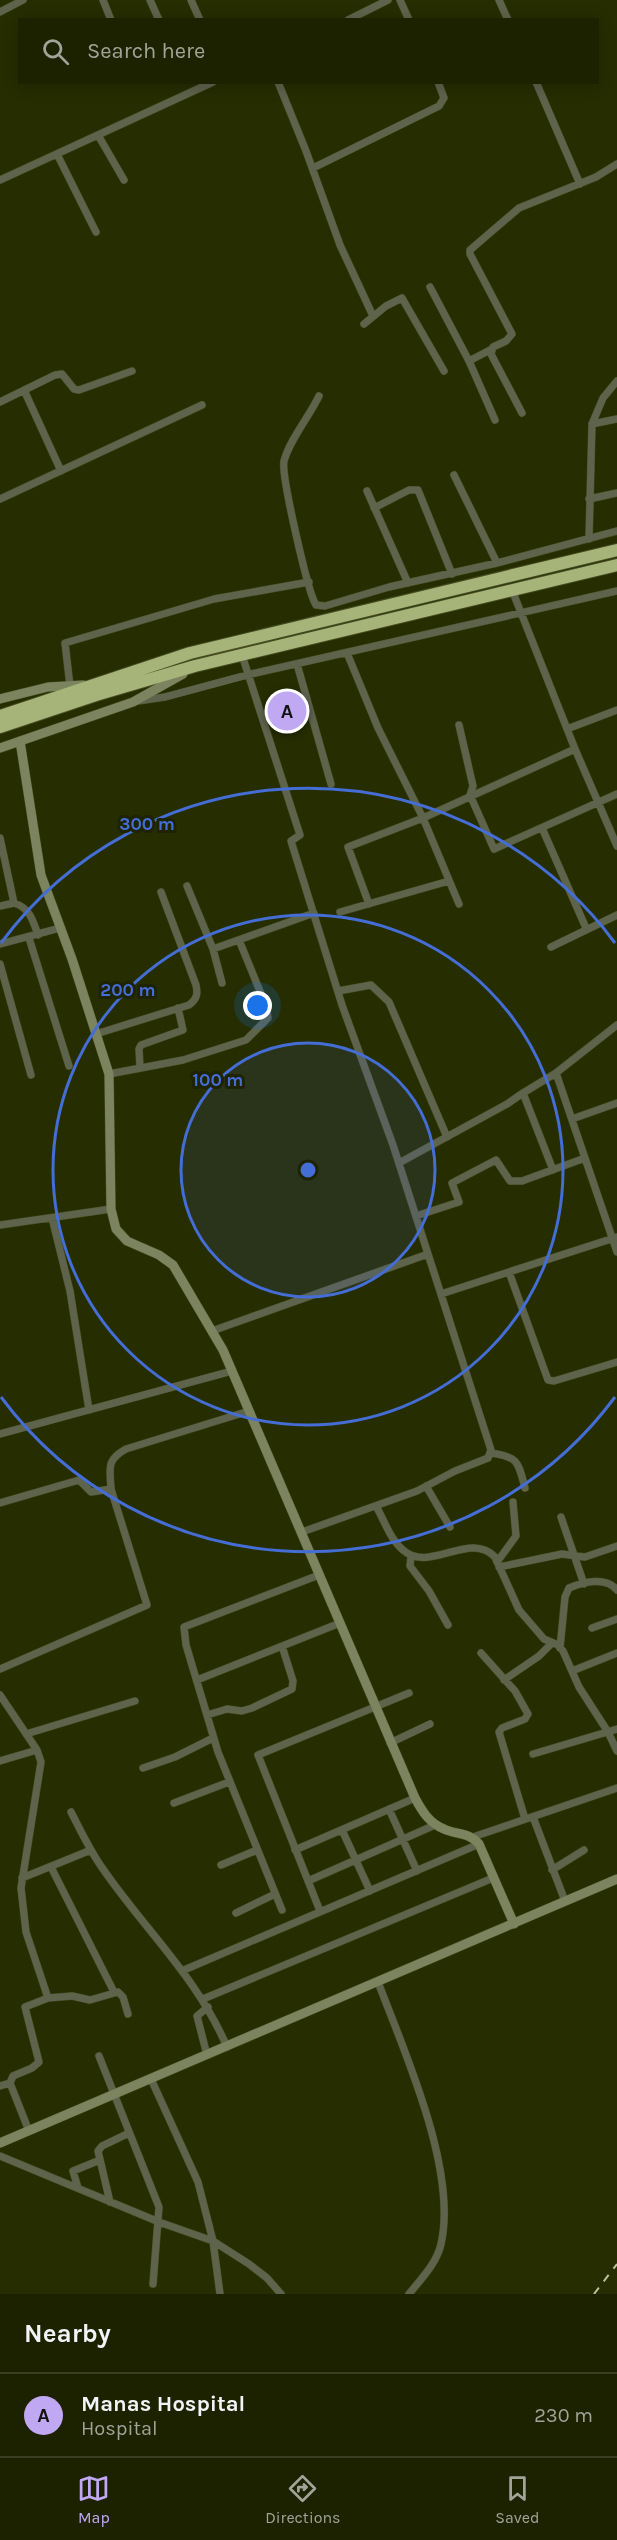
<!DOCTYPE html>
<style>
body{margin:0;font-family:Karla,sans-serif;background:#292f0f;color:#f1f3f6}
.you{position:absolute;left:258px;top:1006px;width:21px;height:21px;margin:-15px;border:4px solid #fff;border-radius:50%;background:#1a73e8;box-shadow:0 0 0 9px #1a73e833}
.badge{display:grid;place-items:center;width:39px;height:39px;border-radius:50%;background:#c1a8f3;color:#111;font-size:20px;font-weight:700}
.pin{position:absolute;translate:-50% -50%;border:3px solid #fff;box-shadow:0 2px 6px #0006}
.list{margin:0;padding:0;list-style:none}
h2{display:flex;justify-content:space-between;align-items:center;height:78px;margin:0;padding:0 24px;font-size:26px}
h2 small{font-size:20px;font-weight:400;color:#a0a499}
.list li{display:grid;grid-template-columns:39px 1fr auto;gap:18px;align-items:center;box-sizing:border-box;height:84px;padding:0 24px;border-top:2px solid #3a3f22}
.list b{display:block;font-size:22px;white-space:nowrap}
.list p{margin:0;font-size:20px;white-space:nowrap;color:#a0a499}
.list em{font-size:20px;font-style:normal;color:#a0a499}
.icon{flex:none;width:33px;height:33px;fill:none;stroke:currentColor;stroke-width:2;stroke-linecap:round;stroke-linejoin:round}
.map{position:relative;flex:none;width:617px;height:2294px;overflow:hidden}
.search{position:absolute;background:#1c2200;box-shadow:0 3px 15px #0003;left:18px;right:18px;top:18px;height:66px;display:flex;align-items:center;gap:15px;box-sizing:border-box;padding:0 21px;border-radius:0px;color:#a0a499;font-size:22px}
.sheet{height:162px;background:#1c2200}
nav{display:flex;justify-content:space-around;align-items:center;box-sizing:border-box;height:84px;border-top:2px solid #3a3f22;background:#1c2200;font-size:16px;color:#a0a499}
nav a{display:grid;justify-items:center;gap:3px}
nav .on{color:#c1a8f3}
.map>svg:first-child{display:block}
</style>
<div class="map">
<svg width="617" height="2294" viewBox="0 0 617 2294">
<rect width="100%" height="100%" fill="#262d00"/>
<g fill="none" stroke-linecap="round" stroke-linejoin="round">
<g stroke="#444b20" stroke-width="8">
<path id="street" d="M103,0L111,20
M150,0L159,20
M191,0L200,20
M400,0L409,20
M499,0L508,20
M0,12L23,0
M348,20L388,0
M278,82L306,151L340,245L373,316
M536,82L580,184
M98,135L124,180
M57,154L96,232
M313,168L439,106L444,98L438,82
M0,180L213,82
M430,287L469,361L495,420
M364,324L386,306L402,298L444,371
M469,361L490,350
M24,390L61,471
M319,396C309,417 290,439 284,461C281,475 308,593 316,605L325,606L389,587L497,563L617,531
M0,402L55,375L62,374L74,389L79,390L132,371
M522,413L491,354L493,347L506,341L512,334L470,254V250L519,208L596,177L617,164
M592,424L617,419
M454,475L497,563
M367,491L408,583
M0,499L202,405
M589,499L617,493
M374,508L409,490H418L452,574
M589,539L592,424L603,398L617,381
M512,590L575,749L617,846
M347,653L378,728L423,818L459,904
M242,655L300,835L291,841L342,1005L393,1145L491,1450L488,1458L455,1471L417,1491L302,1532
M297,664L331,784
M70,686L65,643L214,599L309,582
M138,701L165,697L247,675L617,591
M459,725L473,786L470,795L494,849L617,794
M567,729L617,710
M542,828L586,928
M0,838L14,903L0,906
M187,886L213,949L222,983
M14,903C30,908 33,921 38,935
M369,904L348,847L423,818L575,749
M340,912L449,881
M29,938L69,1066
M0,944L60,928
M551,947L617,915
M213,949L314,913
M0,964L31,1075
M338,991L371,985L389,1002L447,1137
M617,1025L556,1073L617,1252
M96,1034L189,1005C197,999 198,994 196,985L161,892
M140,1068L139,1049L141,1045L183,1030L178,1008
M109,1074L183,1060L246,1040L268,1018L266,1006L239,940
M523,1093L556,1073
M572,1119L617,1103
M399,1163L507,1104L523,1093L553,1170
M416,1216L459,1202L452,1183L496,1160L510,1181H522L585,1158
M52,1218L70,1291L89,1410
M0,1225L111,1209
M509,1272L548,1380L554,1381L617,1362
M441,1294L617,1237
M212,1331L428,1254
M0,1434L232,1371
M491,1453C519,1457 518,1462 525,1488
M426,1486L450,1527
M0,1503L79,1480L91,1492L111,1489C110,1468 106,1460 126,1449L249,1411
M376,1506C384,1520 390,1539 403,1550C429,1574 470,1530 495,1557L519,1610L544,1639L558,1645L563,1651L579,1687L608,1732L617,1751
M561,1517L584,1584
M411,1556L410,1566L429,1591L448,1625
M497,1562L516,1536L513,1502
M499,1567L562,1554L585,1557L617,1546
M592,1628L617,1619
M560,1648L565,1597L569,1588C583,1582 606,1576 617,1590
M481,1653L515,1691L528,1714L525,1719L502,1728L499,1732L525,1819
M0,1669L147,1605L111,1489
M572,1671L617,1653
M197,1680L340,1623
M504,1680L539,1656L552,1643
M0,1695L37,1750L41,1762L21,1888L26,1932L48,1998
M207,1715L227,1709L242,1711L252,1708L292,1689L293,1681L282,1646
M26,1734L135,1701
M390,1743L430,1724
M533,1754L617,1729
M0,1761L37,1750
M143,1768L175,1757L213,1738
M174,1803L229,1782
M389,1809L417,1871
M71,1812C81,1831 90,1851 103,1869C145,1930 197,1977 227,2047
M533,1817L565,1901
M342,1830L370,1891
M473,1837L617,1788
M295,1850L415,1798
M221,1865L257,1850
M51,1867L114,1992
M552,1870L584,1850
M22,1878L91,1850
M308,1881L435,1825
M282,1910L218,1752L186,1645L184,1627L319,1575
M320,1911L258,1755L409,1693
M236,1913L275,1894
M184,1970L479,1844
M378,1982C404,2051 458,2170 441,2244C437,2263 421,2279 409,2294
M203,1999L493,1878
M207,2055L197,2016L208,2007
M99,2056L159,2207L153,2284
M151,2079L198,2182L213,2241L220,2294
M0,2086L10,2083
M29,2131L10,2083L13,2076L32,2068L39,2062L25,2007L48,1998L72,1996L90,2000L118,1992L123,1997L128,2014
M0,2156L159,2222L213,2241L249,2264L267,2278L281,2294
M78,2188L73,2171L100,2160
M110,2202L98,2151L102,2146L129,2133"/>
</g>
<g stroke="#444b20" stroke-width="10">
<path id="secondary" d="M0,699L48,687L83,685
M20,741L41,875L72,959L109,1074L111,1209L116,1229L127,1241L159,1255L173,1265L223,1350L415,1798C422,1811 429,1823 444,1829C457,1835 469,1832 479,1844L514,1924
M0,748L133,702L183,674
M0,2143L617,1879"/>
</g>
<g stroke="#444b20" stroke-width="14">
<path id="highway" d="M0,716L190,653L617,550
M0,727L96,695L195,666L617,565"/>
</g>
<use href="#street" stroke="#5e634c" stroke-width="7"/>
<use href="#secondary" stroke="#7b845e" stroke-width="9"/>
<use href="#highway" stroke="#a6b479" stroke-width="12"/>
<path stroke="#bac29f" stroke-width="2" stroke-dasharray="8 8" stroke-linecap="butt" d="M594,2294L617,2264"/>
</g>
<circle cx="308" cy="1170" r="127" fill="#446dd5" fill-opacity=".12"/>
<g fill="none" stroke="#446dd5" stroke-width="3">
<circle cx="308" cy="1170" r="127"/>
<circle cx="308" cy="1170" r="255"/>
<path d="M615 1397A382 382 0 0 1 1 1397M1 943A382 382 0 0 1 615 943"/>
</g>
<circle cx="308" cy="1170" r="9" fill="#446dd5" stroke="#1d2303" stroke-width="3"/>
<g font-size="18" text-anchor="middle" font-weight="bold" fill="#446dd5" stroke="#1d2303" stroke-width="6" stroke-linejoin="round" paint-order="stroke">
<text x="147" y="830">300 m</text>
<text x="128" y="996">200 m</text>
<text x="218" y="1086">100 m</text>
</g>
</svg>
<div class="you"></div>
<div class="pin badge" style="left:287px;top:711px">A</div>
<div class="search"><svg class="icon" aria-label="search" viewBox="0 0 24 24"><circle cx="10" cy="10" r="6"/><path d="M15 15l6 6"/></svg>Search here</div>
</div>
<section class="sheet">
<h2>Nearby<small></small></h2>
<ul class="list">
<li><span class="badge">A</span><div><b>Manas Hospital</b><p>Hospital</p></div><em>230 m</em></li>
</ul>
</section>
<nav>
<a class="on"><svg class="icon" aria-label="map" viewBox="0 0 24 24"><path d="M3 6l6-2 6 2 6-2v14l-6 2-6-2-6 2zM9 4v14M15 6v14"/></svg>Map</a>
<a><svg class="icon" aria-label="directions" viewBox="0 0 24 24"><path d="M12 3l9 9-9 9-9-9zM9 14v-3h6M13 9l2 2-2 2"/></svg>Directions</a>
<a><svg class="icon" aria-label="saved" viewBox="0 0 24 24"><path d="M7 4h10v16l-5-4-5 4z"/></svg>Saved</a>
</nav>
